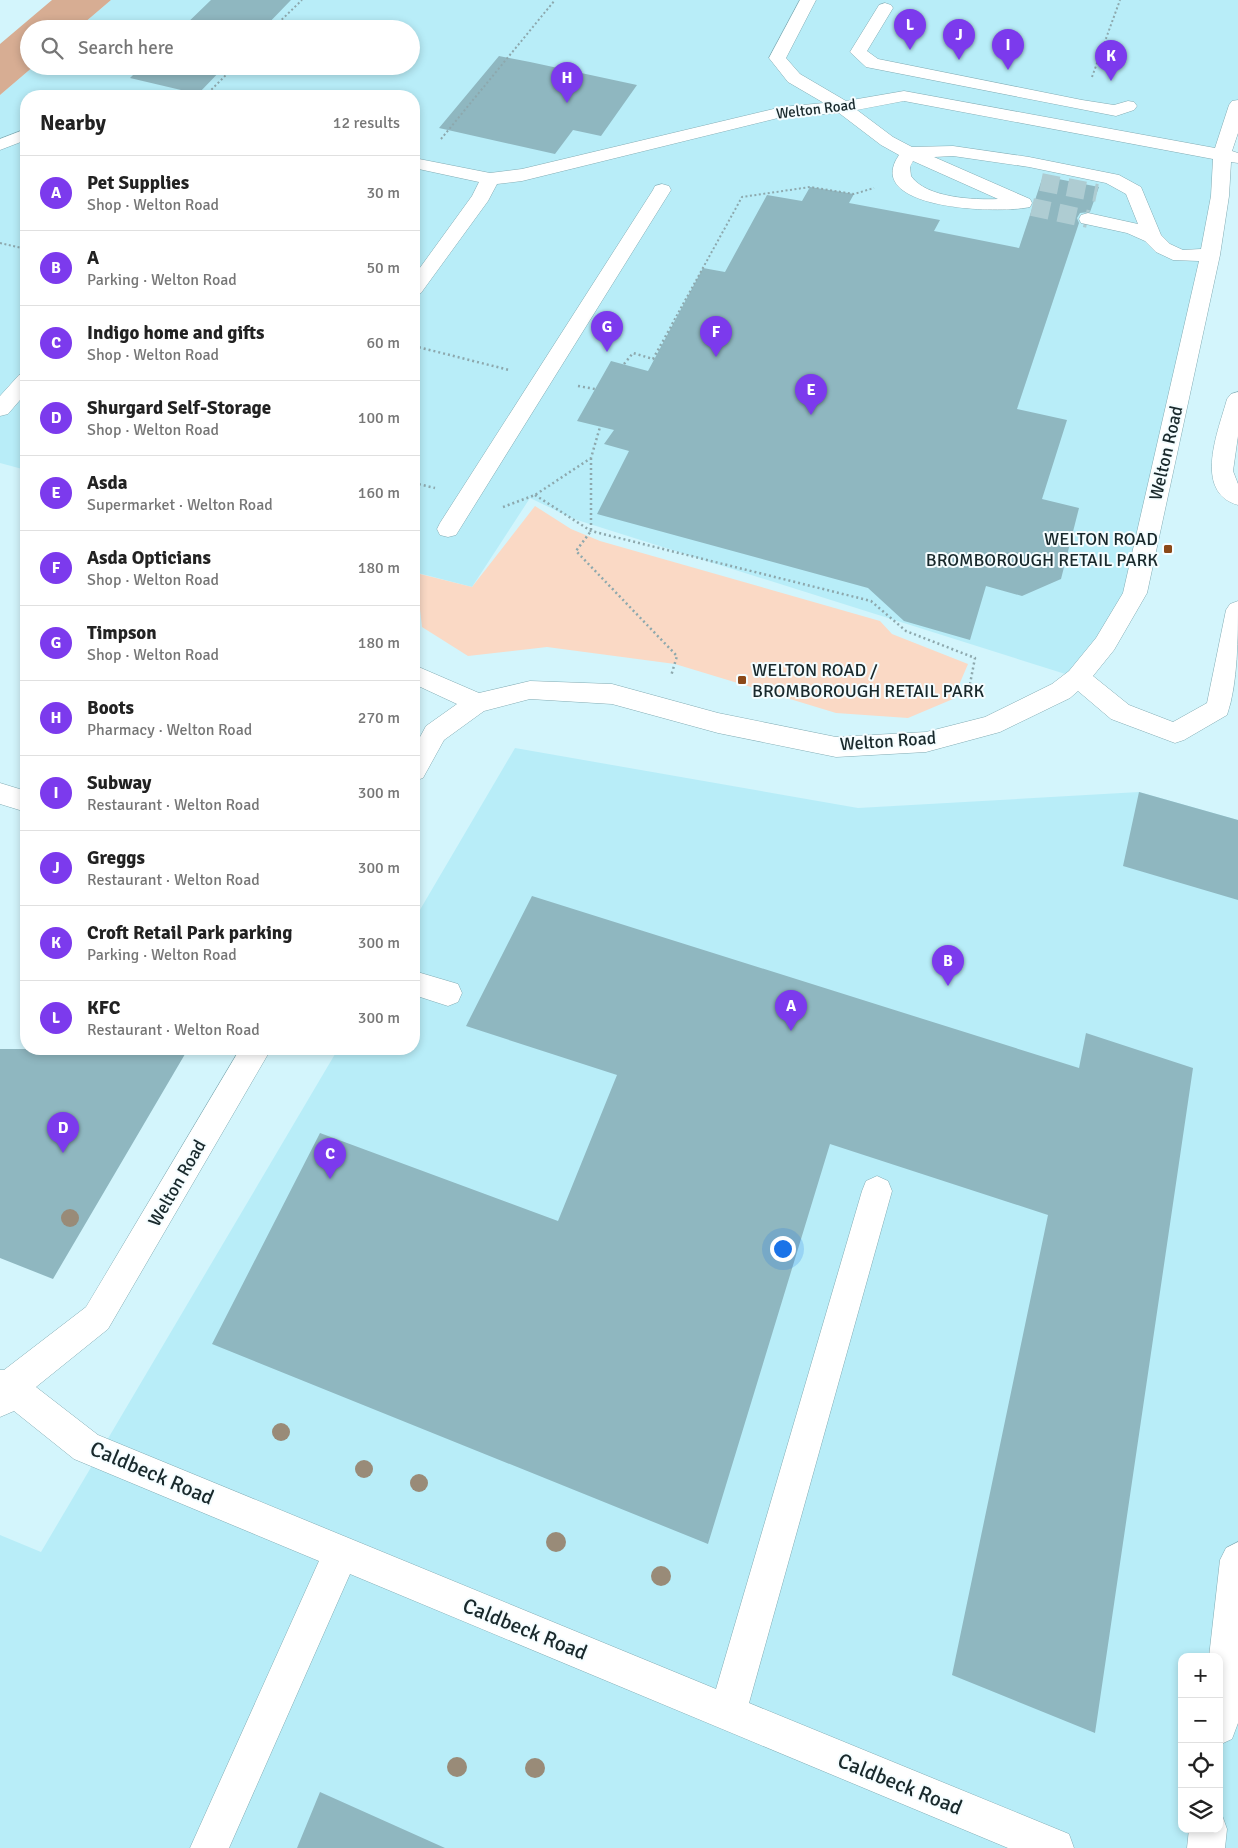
<!DOCTYPE html>
<meta charset="utf-8">
<style>
body{margin:0;font-family:Signika,sans-serif;background:#f2f2f2;color:#222}
.controls{position:absolute;right:15px;bottom:15px;display:grid;overflow:hidden;border-radius:10px;box-shadow:0 2px 8px #0003}
.controls button{width:45px;height:45px;display:grid;place-items:center;padding:0;border:0;border-bottom:1px solid #e0e0e0;background:#fff;color:#222;font:25px sans-serif}
.you{position:absolute;left:782px;top:1248px;width:18px;height:18px;margin:-12px;border:4px solid #fff;border-radius:50%;background:#1a73e8;box-shadow:0 0 0 8px #1a73e833}
.badge{display:grid;place-items:center;width:32px;height:32px;border-radius:50%;background:#7c3aed;color:#fff;font-size:16px;font-weight:700}
.pin{position:absolute;translate:-50% -41px;filter:drop-shadow(0 1px 2px #0008)}
.pin::after{content:'';position:absolute;top:26px;width:18px;height:15px;background:inherit;clip-path:polygon(0 0,100% 0,50% 100%)}
.list{margin:0;padding:0;list-style:none}
h2{display:flex;justify-content:space-between;align-items:center;height:65px;margin:0;padding:0 20px;font-size:21px}
h2 small{font-size:16px;font-weight:400;color:#767676}
.list li{display:grid;grid-template-columns:32px 1fr auto;gap:15px;align-items:center;box-sizing:border-box;height:75px;padding:0 20px;border-top:1px solid #e0e0e0}
.list b{display:block;font-size:19px;white-space:nowrap}
.list p{margin:0;font-size:16px;white-space:nowrap;color:#767676}
.list em{font-size:16px;font-style:normal;color:#767676}
.icon{flex:none;width:28px;height:28px;fill:none;stroke:currentColor;stroke-width:2;stroke-linecap:round;stroke-linejoin:round}
.map{position:relative;flex:none;width:1238px;height:1848px;overflow:hidden}
.search{position:absolute;background:#fff;box-shadow:0 2px 8px #0003;left:20px;top:20px;width:400px;height:55px;display:flex;align-items:center;gap:12px;box-sizing:border-box;padding:0 18px;border-radius:28px;color:#767676;font-size:19px}
.panel{position:absolute;background:#fff;box-shadow:0 2px 8px #0003;left:20px;top:90px;width:400px;height:965px;border-radius:20px}
.map>svg:first-child{display:block}
</style>
<div class="map">
<svg width="1238" height="1848" viewBox="0 0 1238 1848">
<rect width="100%" height="100%" fill="#d3f5fc"/>
<path fill="#b8edf8" fill-rule="evenodd" d="M111,0H1238V105L1135,593L1078,678L574,519L530,498L472,587L414,572V96H26V470L0,463V95L34,66H411V29H77Z
M515,748L858,808L1139,792L1238,820V1848H0V1535L41,1552L338,1049H414V920ZM1182,1657H1219V1829H1182Z"/>
<path fill="#fad9c5" d="M535,506L571,529L600,541L880,621L892,634L968,664L953,699L908,718L836,713L675,664L547,647L468,656L422,627L416,573L472,587Z"/>
<path fill="#d7ad93" d="M52,0H111L77,29H29V66H34L0,95V44Z"/>
<path fill="#8fb7c0" d="M211,0H291L263,29H181Z
M499,56L530,62L637,85L601,136L573,130L555,154L439,128Z
M142,66H225L198,94L130,78Z
M1043,176L1099,187L1090,212L1080,213L1077,218L1079,223L1017,409L1067,420L1042,499L1079,508L1061,579L1022,596L986,586L970,640L904,621L868,588L597,514L629,451L604,444L614,430L577,421L611,361L648,371L703,268L725,272L767,195L802,201L810,187L854,194L849,203L940,220L934,231L1019,248Z
M1139,792L1238,820V900L1123,866Z
M532,896L1079,1068L1086,1033L1193,1068L1095,1733L952,1675L1048,1215L830,1144L708,1544L212,1344L320,1133L558,1221L617,1075L466,1026Z
M0,1049H188L53,1279L0,1258Z
M320,1792L445,1848H297Z"/>
<g fill="none" stroke-linecap="round" stroke-linejoin="round">
<path stroke="#aeccd2" stroke-width="18" stroke-dasharray="18 9" stroke-linecap="butt" d="M1041,182L1097,193
M1032,207L1088,219"/>
<g stroke="#83acb4" stroke-width="1">
<path id="minor" d="M800,0H816L786,58L800,74L846,101L904,91L1215,148L1229,105L1232,101L1238,100V133L1232,151L1238,153V163L1231,162L1229,196L1220,255L1147,593L1114,650L1093,676L1129,705L1173,722L1207,703L1226,610L1230,604L1238,601C1238,636 1238,684 1227,715L1184,740L1175,743L1111,719L1078,691L1070,698L1000,732L926,752L836,757L718,733L612,704L530,699L484,711L444,740L423,778L414,781V748L426,726L457,704L414,684V665L479,693L530,681L612,684L718,713L836,737L926,732L985,717L1052,684L1069,671L1096,638L1123,593L1199,261L1173,260L1156,252L1145,241L1127,233L1081,223L1079,219L1081,215L1088,213L1138,224L1126,194L1106,183L1029,167L953,156L934,157L1030,199L1032,203L1030,207C1001,214 861,210 899,155L881,145L839,113L782,117L522,181L497,184L488,201L421,293L414,295V276L472,196L479,182L414,168V158L490,173L522,169L782,107L824,103L788,82L769,58ZM904,101L1213,159L1211,196L1201,249L1183,250L1170,244L1161,235L1141,187L1119,175L1029,157L953,146L912,147L893,137L857,110ZM913,161L998,199C974,200 926,198 911,176L910,167Z
M885,3L891,5L893,8L867,51L878,59L1082,100L1114,105L1128,101L1134,102L1137,106L1134,110L1116,116L866,67L850,52L879,5Z
M26,129V140L0,150V139Z
M662,184L669,186L671,190L456,535L448,537L440,535L437,529L440,523L653,190L655,186Z
M26,373V393L8,414L0,416V396L19,375Z
M1238,392V436L1233,471L1238,484V505C1192,492 1219,429 1227,399L1231,394Z
M0,783L26,791V812L0,804Z
M414,971L458,984L462,993L458,1002L448,1006L414,995Z
M240,1049H271L108,1329L36,1387L98,1435L716,1689L862,1191L866,1181L877,1176L888,1181L892,1191L749,1703L1069,1834L1074,1848H1008L350,1574L229,1848H190L319,1561L74,1459L14,1411L0,1417V1370H4L86,1307Z
M1238,1542V1723L1232,1739L1219,1745V1657H1209L1220,1560L1226,1548Z
M1219,1814L1222,1815L1227,1829L1225,1848H1187L1189,1829H1219Z"/>
</g>
<path stroke="#8da8ad" stroke-width="2" stroke-dasharray="2 2.5" stroke-linecap="butt" d="M272,29L302,0
M1092,77L1120,0
M205,96L235,66
M441,139L555,0
M0,243L26,249
M672,324L742,197L810,187L854,194L874,188"/>
<path stroke="#8da8ad" stroke-width="2.5" stroke-dasharray="2 3" stroke-linecap="butt" d="M414,346L509,370
M624,364L633,353L653,359L673,323
M578,386L595,389
M591,458V531L576,551L677,656L671,676
M414,483L435,488
M535,495L591,531L871,601L906,631L975,658L969,689L965,697
M503,507L535,495L591,458L600,427"/>
<use href="#minor" fill="#fff" fill-rule="evenodd"/>
</g>
<g fill="#998b78">
<circle cx="70" cy="1218" r="9"/>
<circle cx="281" cy="1432" r="9"/>
<circle cx="364" cy="1469" r="9"/>
<circle cx="419" cy="1483" r="9"/>
<circle cx="556" cy="1542" r="10"/>
<circle cx="661" cy="1576" r="10"/>
<circle cx="457" cy="1767" r="10"/>
<circle cx="535" cy="1768" r="10"/>
</g>
<g fill="#8b4818" stroke="#f5fdff" stroke-width="2">
<rect x="1163" y="544" width="10" height="10" rx="2.5"/>
<rect x="737" y="675" width="10" height="10" rx="2.5"/>
</g>
<g text-anchor="middle" stroke-width="4" stroke-linejoin="round" paint-order="stroke">
<g font-size="15" fill="#19292c" stroke="#f5fdff">
<text transform="translate(816 109) rotate(-7)" y="5">Welton Road</text>
</g>
<g font-size="18" fill="#19292c" stroke="#f5fdff">
<text transform="translate(1166 453) rotate(-77)" y="6">Welton Road</text>
<text transform="translate(888 741) rotate(-4)" y="6">Welton Road</text>
<text transform="translate(177 1183) rotate(-60)" y="6">Welton Road</text>
</g>
<g font-size="18" fill="#19292c" stroke="#f5fdff" text-anchor="end">
<text x="1158" y="545">WELTON ROAD<tspan x="1158" dy="21">BROMBOROUGH RETAIL PARK</tspan></text>
<text x="752" y="676" text-anchor="start">WELTON ROAD /<tspan x="752" dy="21">BROMBOROUGH RETAIL PARK</tspan></text>
</g>
<g font-size="21" fill="#19292c" stroke="#f5fdff">
<text transform="translate(152 1473) rotate(23)" y="7">Caldbeck Road</text>
<text transform="translate(525 1629) rotate(22)" y="7">Caldbeck Road</text>
<text transform="translate(900 1784) rotate(22)" y="7">Caldbeck Road</text>
</g>
</g>
</svg>
<div class="controls">
<button>+</button>
<button>−</button>
<button><svg class="icon" aria-label="locate" viewBox="0 0 24 24"><circle cx="12" cy="12" r="6"/><path d="M12 2v4M12 18v4M2 12h4M18 12h4"/></svg></button>
<button><svg class="icon" aria-label="layers" viewBox="0 0 24 24"><path d="M12 4l9 5-9 5-9-5zM3 14l9 5 9-5"/></svg></button>
</div>
<div class="you"></div>
<div class="pin badge" style="left:791px;top:1031px">A</div>
<div class="pin badge" style="left:948px;top:986px">B</div>
<div class="pin badge" style="left:330px;top:1179px">C</div>
<div class="pin badge" style="left:63px;top:1153px">D</div>
<div class="pin badge" style="left:811px;top:415px">E</div>
<div class="pin badge" style="left:716px;top:357px">F</div>
<div class="pin badge" style="left:607px;top:352px">G</div>
<div class="pin badge" style="left:567px;top:103px">H</div>
<div class="pin badge" style="left:1008px;top:70px">I</div>
<div class="pin badge" style="left:959px;top:60px">J</div>
<div class="pin badge" style="left:1111px;top:81px">K</div>
<div class="pin badge" style="left:910px;top:50px">L</div>
<div class="search"><svg class="icon" aria-label="search" viewBox="0 0 24 24"><circle cx="10" cy="10" r="6"/><path d="M15 15l6 6"/></svg>Search here</div>
<section class="panel">
<h2>Nearby<small>12 results</small></h2>
<ul class="list">
<li><span class="badge">A</span><div><b>Pet Supplies</b><p>Shop · Welton Road</p></div><em>30 m</em></li>
<li><span class="badge">B</span><div><b>A</b><p>Parking · Welton Road</p></div><em>50 m</em></li>
<li><span class="badge">C</span><div><b>Indigo home and gifts</b><p>Shop · Welton Road</p></div><em>60 m</em></li>
<li><span class="badge">D</span><div><b>Shurgard Self-Storage</b><p>Shop · Welton Road</p></div><em>100 m</em></li>
<li><span class="badge">E</span><div><b>Asda</b><p>Supermarket · Welton Road</p></div><em>160 m</em></li>
<li><span class="badge">F</span><div><b>Asda Opticians</b><p>Shop · Welton Road</p></div><em>180 m</em></li>
<li><span class="badge">G</span><div><b>Timpson</b><p>Shop · Welton Road</p></div><em>180 m</em></li>
<li><span class="badge">H</span><div><b>Boots</b><p>Pharmacy · Welton Road</p></div><em>270 m</em></li>
<li><span class="badge">I</span><div><b>Subway</b><p>Restaurant · Welton Road</p></div><em>300 m</em></li>
<li><span class="badge">J</span><div><b>Greggs</b><p>Restaurant · Welton Road</p></div><em>300 m</em></li>
<li><span class="badge">K</span><div><b>Croft Retail Park parking</b><p>Parking · Welton Road</p></div><em>300 m</em></li>
<li><span class="badge">L</span><div><b>KFC</b><p>Restaurant · Welton Road</p></div><em>300 m</em></li>
</ul>
</section>
</div>
